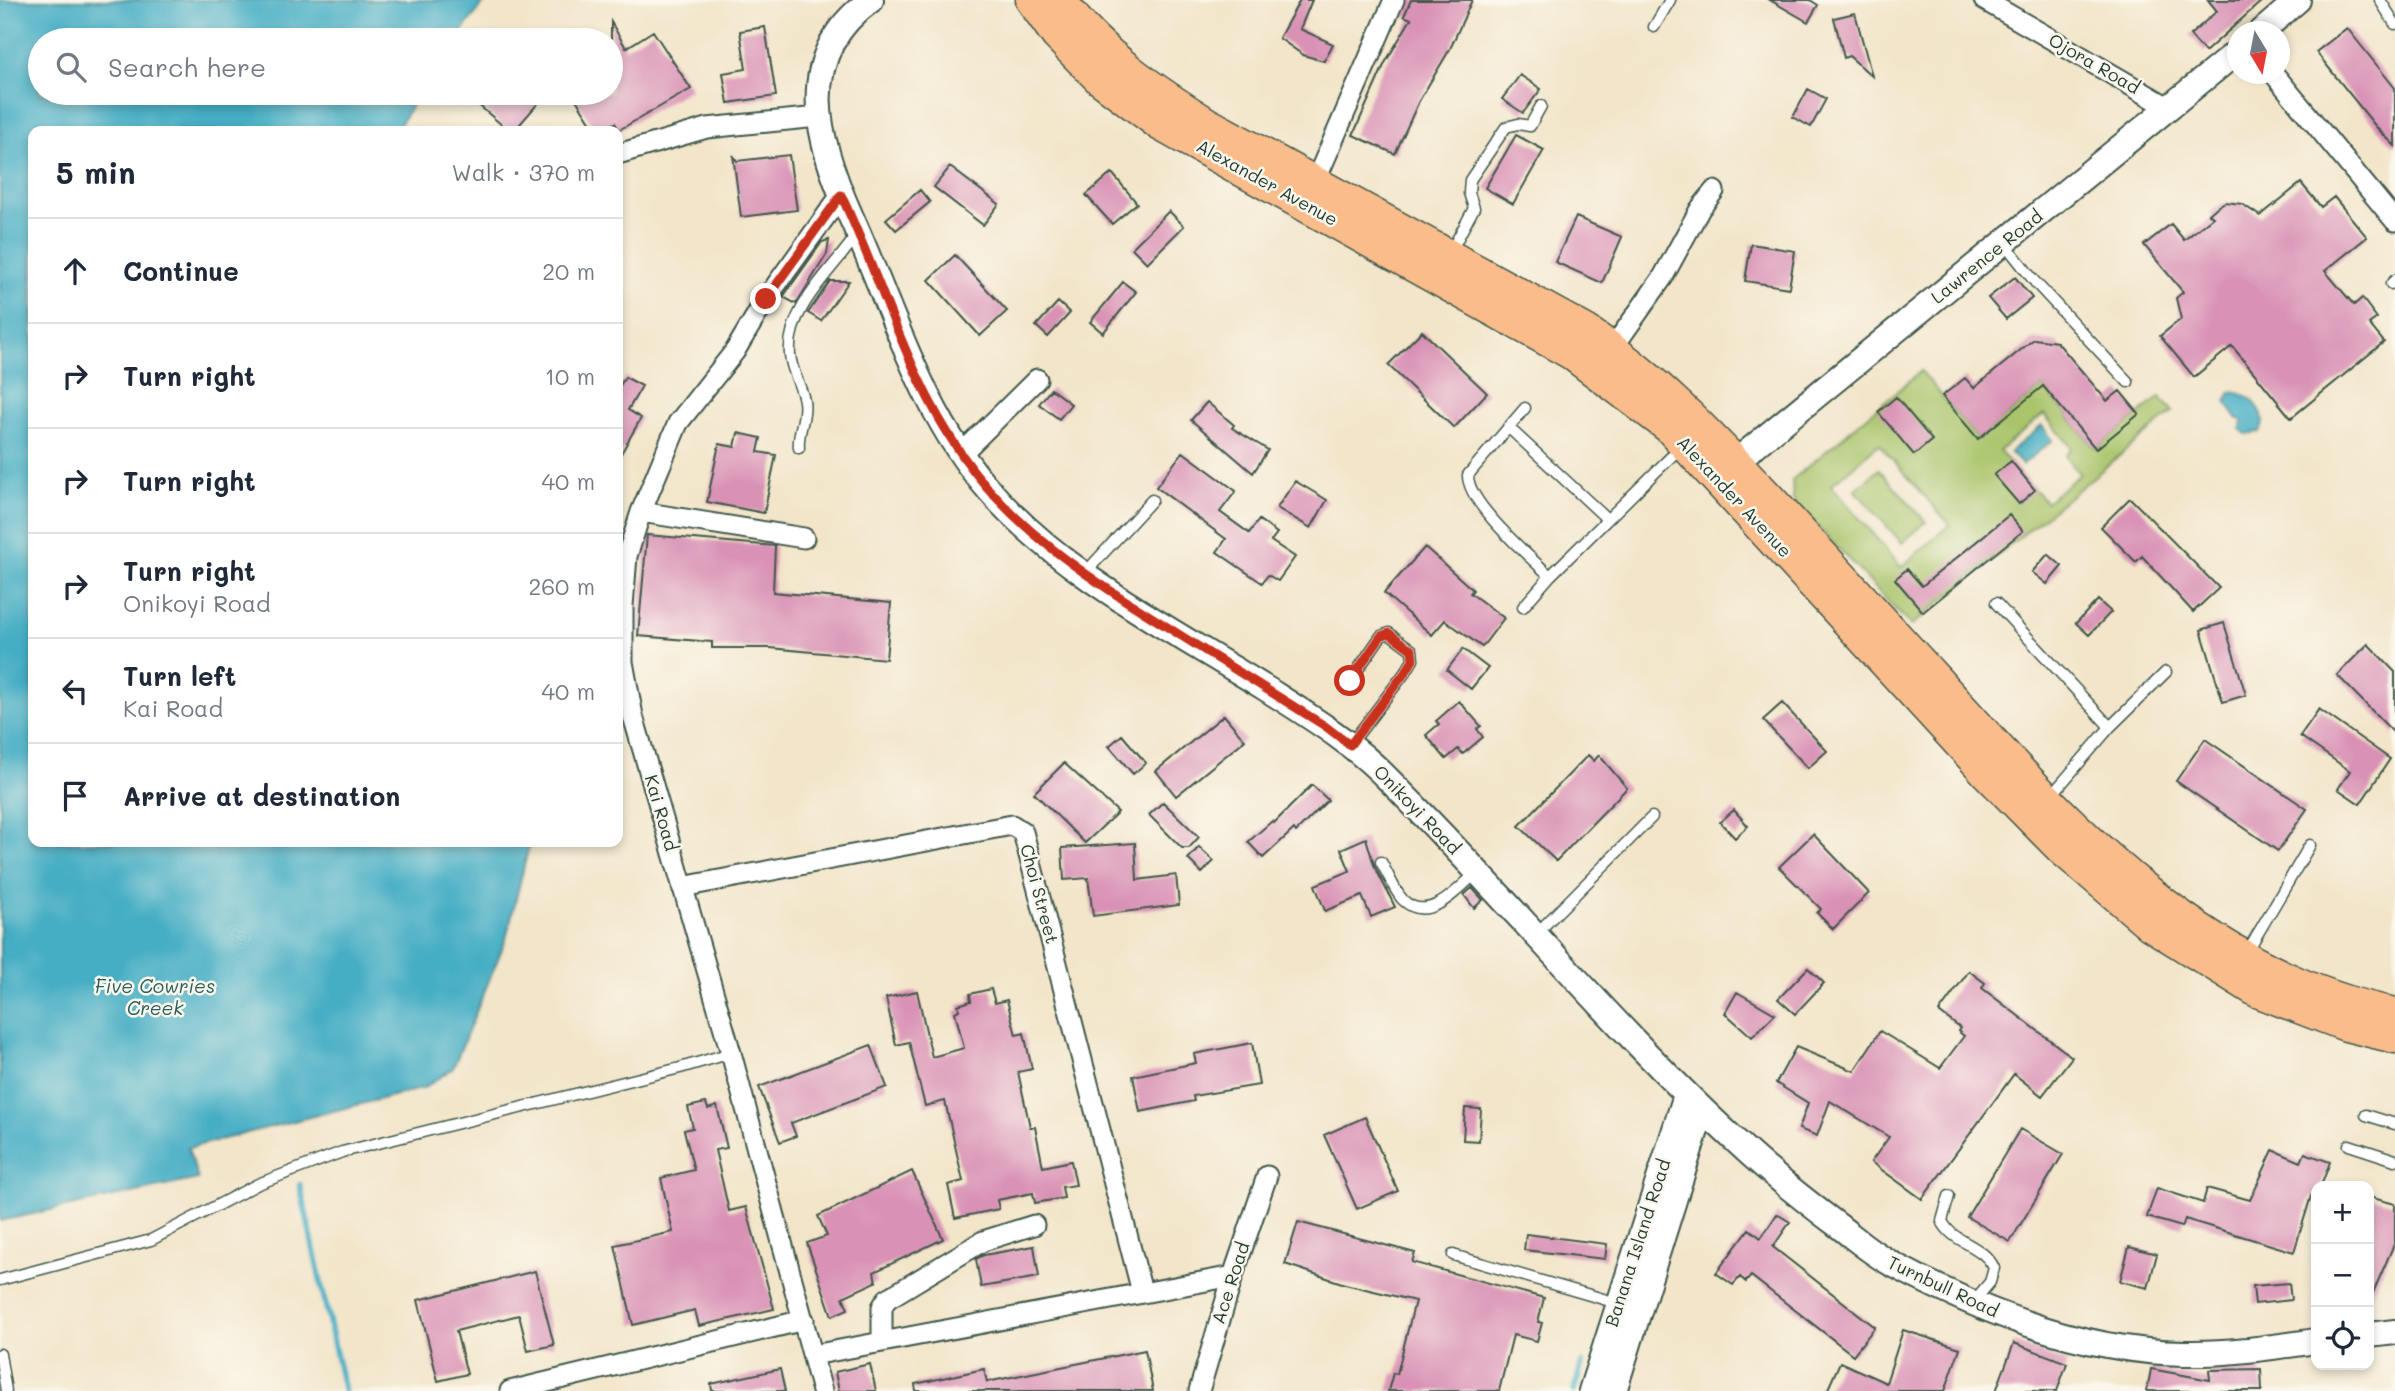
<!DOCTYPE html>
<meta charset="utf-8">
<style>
body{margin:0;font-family:Mali,sans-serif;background:#f6f6f7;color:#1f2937}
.controls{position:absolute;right:21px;bottom:21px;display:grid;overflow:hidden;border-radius:14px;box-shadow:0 4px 10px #0003}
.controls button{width:63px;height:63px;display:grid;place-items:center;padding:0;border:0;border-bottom:2px solid #e0e1e3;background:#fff;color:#1f2937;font:35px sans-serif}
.compass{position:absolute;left:2227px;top:21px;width:63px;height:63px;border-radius:50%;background:#fff;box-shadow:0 4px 10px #0003;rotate:170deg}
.stop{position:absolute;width:21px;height:21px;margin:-16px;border:5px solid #c8321e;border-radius:50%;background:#fff}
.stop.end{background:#c8321e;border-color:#fff;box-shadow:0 2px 7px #0008}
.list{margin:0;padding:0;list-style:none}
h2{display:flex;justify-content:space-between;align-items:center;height:91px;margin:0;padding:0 28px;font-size:30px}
h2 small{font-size:23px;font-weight:400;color:#747a83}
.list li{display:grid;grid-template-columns:46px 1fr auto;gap:21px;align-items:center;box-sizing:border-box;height:105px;padding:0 28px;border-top:2px solid #e0e1e3}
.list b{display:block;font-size:26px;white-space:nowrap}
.list p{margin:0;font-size:23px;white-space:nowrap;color:#747a83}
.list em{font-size:23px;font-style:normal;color:#747a83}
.icon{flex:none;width:38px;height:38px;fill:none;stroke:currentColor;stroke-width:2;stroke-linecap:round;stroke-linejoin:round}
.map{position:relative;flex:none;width:2395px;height:1391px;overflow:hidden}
.search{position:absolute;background:#fff;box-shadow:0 4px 10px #0003;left:28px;top:28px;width:595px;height:77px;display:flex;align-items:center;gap:18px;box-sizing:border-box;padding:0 24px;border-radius:38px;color:#747a83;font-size:26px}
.panel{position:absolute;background:#fff;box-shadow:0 4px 10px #0003;left:28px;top:126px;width:595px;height:721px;border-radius:14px}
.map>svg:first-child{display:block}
</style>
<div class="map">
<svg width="2395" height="1391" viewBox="0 0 2395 1391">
<rect width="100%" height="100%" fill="#fbf7ec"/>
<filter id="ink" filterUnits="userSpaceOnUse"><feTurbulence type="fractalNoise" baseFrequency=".0143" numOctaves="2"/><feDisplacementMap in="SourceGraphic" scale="14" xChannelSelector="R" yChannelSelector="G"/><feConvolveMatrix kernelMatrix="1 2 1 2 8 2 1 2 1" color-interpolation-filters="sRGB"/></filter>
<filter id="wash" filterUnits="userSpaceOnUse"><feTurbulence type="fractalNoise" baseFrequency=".00686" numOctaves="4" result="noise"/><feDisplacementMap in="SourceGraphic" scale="28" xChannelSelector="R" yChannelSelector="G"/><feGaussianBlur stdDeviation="1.57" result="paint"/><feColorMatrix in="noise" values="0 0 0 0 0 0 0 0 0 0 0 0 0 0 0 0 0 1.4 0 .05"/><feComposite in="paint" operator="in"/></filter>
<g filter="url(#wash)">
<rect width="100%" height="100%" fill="#f2e5c9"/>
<path fill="#a9c46a" stroke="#64804f" stroke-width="2" fill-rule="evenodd" d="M1921,371L1978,439L2043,386L2096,449L2160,397L2173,412L1911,626L1793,500L1792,480ZM2044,414L2072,448L2065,456L2080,474L2046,502L1999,451ZM1879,444L1950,525L1901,567L1831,485Z
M1879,469L1926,522L1902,543L1855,490Z"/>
<path fill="#45adc4" stroke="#32757c" stroke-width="2" d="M0,0H486L455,40H40V93H419L396,131H33V842H530L506,939L453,1068L424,1088L188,1148L198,1179L0,1221Z
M2231,392C2251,393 2270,413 2260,432L2246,434L2240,429L2243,421L2236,418L2226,401Z
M2042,426L2053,440L2022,465L2010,452Z"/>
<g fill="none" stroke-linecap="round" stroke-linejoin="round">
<path stroke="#45adc4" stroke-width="6" d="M300,1185L344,1391
M1574,1391L1582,1363"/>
</g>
<g id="blocks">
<path fill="#d992b5" d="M1300,0H1312L1300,29L1333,44L1324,61L1303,55L1279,38Z
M1411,0H1472L1450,49L1419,101L1395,154L1353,135L1385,63L1411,19L1404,16Z
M1770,0H1810L1818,5L1808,22Z
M2208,0H2263L2205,52L2190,35L2217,11Z
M1855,13L1872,76L1849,56L1844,58L1834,18Z
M611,22L626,48L653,31L691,89L619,130L615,123L596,131L572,93H611Z
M765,27L776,96L728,103L723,73L746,69L740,31Z
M2347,28L2395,88V146L2377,128L2316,52Z
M1520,75L1541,89L1523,113L1502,99Z
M1808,89L1826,99L1811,127L1793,117Z
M485,93H547L514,131H509L476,103Z
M1516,135L1544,150L1513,204L1485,188Z
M733,155L737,161L789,155L797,210L741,217Z
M950,167L999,204L983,225L934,187Z
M1112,173L1137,203L1112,224L1086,195Z
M2301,183L2321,207L2334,197L2367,237L2325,271L2354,305L2362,298L2377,318L2369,324L2384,342L2291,418L2232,346L2194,377L2160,336L2181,319L2176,298L2183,292L2144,245L2171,224L2184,240L2213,217L2209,214L2217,207L2225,202L2242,204L2260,216Z
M920,190L930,202L896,230L886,219Z
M1169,211L1184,226L1147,263L1132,248Z
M1576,217L1622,237L1602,283L1555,262Z
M829,240L827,254L796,304L783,297L822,242Z
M1751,244L1795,251L1789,288L1745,281Z
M955,255L1007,311L980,336L929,280Z
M2015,277L2032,298L2006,319L1988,298Z
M830,281H849L821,321L808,313Z
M1123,282L1136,292L1103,333L1090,322Z
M1058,302L1070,313L1048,337L1036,326Z
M1422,331L1487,393L1454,428L1388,365Z
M2034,339L2057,342L2107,401L2120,391L2139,414L2096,449L2043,386L1978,439L1942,396L1965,378L1974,388Z
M625,377L642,386L628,410L641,418L618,459V389Z
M1051,389L1071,404L1059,419L1039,404Z
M1896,397L1932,440L1914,455L1878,412Z
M1207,402L1234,425L1232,428L1268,450L1253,473L1191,420Z
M738,433L761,438L758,452L776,455L764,513L707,502L719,444L735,447Z
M1183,452L1236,491L1220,512L1249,533L1259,520L1277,533L1271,541L1295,557L1278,581L1268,575L1262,583L1217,552L1226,539L1156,487Z
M2011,461L2035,490L2019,504L1994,475Z
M1295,481L1327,500L1311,528L1277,508Z
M2130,498L2219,588L2193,612L2142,556L2136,562L2101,527Z
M2009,515L2023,531L1923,612L1895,579L1907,569L1922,586Z
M647,535L775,546L773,592L891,603L886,659L770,648H712V642L638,636Z
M1425,547L1473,590L1470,593L1504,618L1482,647L1445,620L1432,635L1384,593Z
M2048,554L2062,566L2047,584L2032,572Z
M2098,600L2111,612L2089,635L2076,623Z
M2224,623L2246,695L2223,702L2201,630Z
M2368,644L2395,672V734L2337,675Z
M1463,649L1488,668L1471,689L1447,670Z
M1459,701L1481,726L1477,729L1483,737L1463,754L1458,749L1446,759L1426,735L1439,724L1436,721Z
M1782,703L1827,751L1808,768L1763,720Z
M2319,709L2390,759L2360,804L2338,789L2350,771L2300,736Z
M1224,715L1245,740L1176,796L1156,771Z
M1122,735L1146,763L1133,774L1109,746Z
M2205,739L2307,809L2278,851L2176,781Z
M1588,755L1594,761L1599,755L1627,788L1556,861L1519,826Z
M1064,763L1118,812L1085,843L1034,793Z
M1312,785L1328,800L1296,832L1294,829L1263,858L1248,842L1272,821L1274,823Z
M1163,802L1199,837L1189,848H1182L1149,815Z
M1734,810L1748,826L1735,838L1720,822Z
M1813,834L1869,893L1833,929L1817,913L1821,909L1779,867Z
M1366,838L1374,865L1395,907L1371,917L1362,896L1325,911L1315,885L1350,871L1341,849Z
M1135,843L1137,880L1176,875L1179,905L1093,916L1088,878L1064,880L1062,848Z
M1199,847L1214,861L1202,873L1188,859Z
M1472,888L1483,900L1474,908L1464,895Z
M1808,968L1824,983L1795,1014L1778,999Z
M1969,971L1985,983L1982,988L2072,1057L2042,1096L2014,1074L1922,1199L1871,1162L1889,1137L1830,1101L1817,1136L1799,1129L1808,1103L1776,1083L1796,1047L1854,1071L1880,1031L1940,1068L1964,1036L1958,1031L1960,1028L1939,1012Z
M991,989L995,1003L1007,1000L1016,1035L1024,1033L1032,1069L1018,1072L1030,1127H1035L1043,1167L1071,1161L1076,1185L1062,1187L1064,1198L1035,1203L1033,1193L997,1200L999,1209L955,1218L948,1185L963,1181L945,1101L925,1106L909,1042L896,1045L886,998L917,991L932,1057L964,1048L955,1012L959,1010L958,1005L971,1001L970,994Z
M1737,992L1775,1014L1752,1037L1725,1013Z
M1252,1043L1259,1085L1193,1096L1194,1101L1140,1112L1133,1076L1196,1063L1194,1054Z
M871,1045L887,1087L791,1123L796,1136L780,1142L759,1087Z
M706,1103L708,1109L717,1106L727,1148L715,1150L729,1211L746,1207L774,1309L699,1326L695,1310L633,1325L615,1245L673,1232L661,1178L694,1170L684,1130L693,1128L688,1107Z
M1465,1108L1481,1109L1479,1141L1463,1140Z
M1365,1117L1398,1191L1357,1209L1324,1135Z
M2020,1129L2063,1154L2010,1242L1967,1217Z
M2273,1150L2301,1162L2305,1153L2330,1162L2321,1186H2316V1198L2311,1196L2294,1252L2185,1219L2182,1227L2147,1217L2157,1188L2203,1203L2207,1188L2250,1200Z
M912,1171L943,1239L874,1272L876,1282L843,1297L848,1309L832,1316L807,1243L827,1236L818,1216Z
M2369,1197L2395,1204V1242L2369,1302Z
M1777,1214L1790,1222L1773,1247L1875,1327L1853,1355L1751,1276L1746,1282L1740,1277L1733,1285L1716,1273L1749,1229L1761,1238Z
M1298,1222L1415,1253L1412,1262L1544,1298L1538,1322L1542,1323L1537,1341L1513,1335L1499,1391H1388L1393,1373L1397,1374L1415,1301L1345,1284L1285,1264Z
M1526,1234L1607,1244L1605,1259L1524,1250Z
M1034,1246L1039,1277L981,1287L976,1259L984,1255Z
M2129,1247L2157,1254L2148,1288L2120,1281Z
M535,1271L554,1345L528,1351L519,1315L456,1331L467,1374L438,1381L418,1300Z
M2289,1283L2291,1300L2255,1304L2253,1286Z
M1903,1330L1960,1348L1945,1391H1827L1840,1362L1886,1383Z
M2014,1343L2067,1363L2057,1391H1996Z
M1145,1350L1153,1391H916L915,1384L984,1369L987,1382Z
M870,1364L876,1391H839L835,1372Z
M780,1369L785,1391H712L711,1384Z
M2151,1369L2210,1380L2209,1370L2261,1369L2262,1391H2147Z"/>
</g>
</g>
<g filter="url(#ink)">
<use href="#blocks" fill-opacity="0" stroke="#3f564a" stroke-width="2"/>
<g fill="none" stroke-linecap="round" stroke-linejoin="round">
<g stroke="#3f564a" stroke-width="13">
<path id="service" d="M2380,0L2395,24
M1654,27L1670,0
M2005,244L2035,282L2128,382
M1451,251L1474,208L1469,193L1470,180L1506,127L1518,124L1530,126L1541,106
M2391,284L2395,280
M1525,408L1468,475C1467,503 1529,556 1550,576
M1508,427L1607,519
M799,448C797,432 807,417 804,401C802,387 792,373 790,355C786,309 832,271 856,236
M1085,573L1152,500
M1996,603L2110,727
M1523,607L1550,576L1682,446
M1350,681L1381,636L1389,633L1412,650L1413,660L1407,670L1350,745
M2050,797L2110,727L2166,672
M1381,862C1388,873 1394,891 1403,900C1429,925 1459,888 1477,872
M1537,933L1652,817
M2247,952L2310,845
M2366,1115L2395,1124
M2349,1145L2395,1160
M1949,1196L1942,1221C1953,1244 1983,1244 1994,1268L1990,1282L1974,1301
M1453,1255L1617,1303
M0,1280L151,1240L258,1184L342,1152L680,1068L731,1053
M0,1354L6,1391"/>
</g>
<g stroke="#3f564a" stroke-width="23">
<path id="minor" d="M1984,0L2168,107
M2274,74L2395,221
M618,154L707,128L818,117
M1315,182L1394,0
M1612,349L1663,277L1700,209L1714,191
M961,454L1037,379
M641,512L804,538
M682,887L1012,825L1023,832L1142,1292
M882,1342V1307L887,1299L983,1241L1034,1225
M813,1355L1233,1276
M510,1391L804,1320
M822,1391L731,1053L633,716L623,662V606L627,556L641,512L678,423L735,351L766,299L841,195
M1199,1391L1233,1276L1267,1176"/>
</g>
<g stroke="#3f564a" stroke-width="28">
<path id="tertiary" d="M871,0C792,56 817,141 851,217C893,309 921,413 989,490C1063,575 1171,629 1265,688C1309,716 1352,742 1388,779C1508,898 1614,1029 1738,1143C1771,1174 1804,1200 1840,1227C1857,1240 1874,1255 1894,1265C1982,1312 2083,1352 2185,1353C2229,1354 2273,1347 2316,1341
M2261,32L2298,0
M1735,462L2238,51
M2369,1335L2395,1332
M1591,1391L1686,1095
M1614,1391L1702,1111"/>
</g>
<g stroke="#3f564a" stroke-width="35">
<path id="primary" d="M1032,0L1057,35L1099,78L1161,125L1571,353L1669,427L1986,772L2062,849L2151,925L2257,991L2346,1025L2395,1037
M1060,0C1098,53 1152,89 1206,123L1586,331C1654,377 1710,435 1765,494C1823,556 1880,618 1937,681C2064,822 2201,975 2395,1014"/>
</g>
<use href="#service" stroke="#fff" stroke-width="10"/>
<use href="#minor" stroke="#fff" stroke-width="19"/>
<use href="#tertiary" stroke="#fff" stroke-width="24"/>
<use href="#primary" stroke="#f9bc8a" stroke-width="32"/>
</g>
</g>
<g fill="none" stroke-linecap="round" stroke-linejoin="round" filter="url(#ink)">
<path stroke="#c8321e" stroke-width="9" d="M766,299L841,195C882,281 907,376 962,455C1014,531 1095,582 1172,630C1223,662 1274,694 1325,726L1350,745L1407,670L1413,660L1412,650L1389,633L1381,636L1350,681"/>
</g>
<g text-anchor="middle" stroke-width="5" stroke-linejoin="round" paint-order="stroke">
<g font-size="18" fill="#1f3d34" stroke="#fbf7ec">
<text transform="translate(2094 64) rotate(30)" y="6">Ojora Road</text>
<text transform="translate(1267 183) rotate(29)" y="6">Alexander Avenue</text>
<text transform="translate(1987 257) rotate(-39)" y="6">Lawrence Road</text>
<text transform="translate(1734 497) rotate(47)" y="6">Alexander Avenue</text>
<text transform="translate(1417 810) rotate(46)" y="6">Onikoyi Road</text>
<text transform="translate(661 813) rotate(74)" y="6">Kai Road</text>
<text transform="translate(1039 894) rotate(75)" y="6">Choi Street</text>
<text transform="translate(1638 1243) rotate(-72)" y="6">Banana Island Road</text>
<text transform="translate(1231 1283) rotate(-72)" y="6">Ace Road</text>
<text transform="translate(1943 1287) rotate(25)" y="6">Turnbull Road</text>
</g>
<g font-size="19" font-style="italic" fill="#2a5f5f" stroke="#fbf7ec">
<text x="155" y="993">Five Cowries<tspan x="155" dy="22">Creek</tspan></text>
</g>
</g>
</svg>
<div class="controls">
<button>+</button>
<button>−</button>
<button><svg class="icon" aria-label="locate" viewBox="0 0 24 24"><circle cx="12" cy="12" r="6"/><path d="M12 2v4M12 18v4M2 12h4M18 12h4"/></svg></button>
</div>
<svg class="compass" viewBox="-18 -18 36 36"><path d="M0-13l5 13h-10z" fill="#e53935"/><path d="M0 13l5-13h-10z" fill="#747a83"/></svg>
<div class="stop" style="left:1350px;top:681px"></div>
<div class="stop end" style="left:766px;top:299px"></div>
<div class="search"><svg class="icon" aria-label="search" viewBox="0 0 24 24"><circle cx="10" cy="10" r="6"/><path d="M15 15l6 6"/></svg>Search here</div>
<section class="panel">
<h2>5 min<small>Walk · 370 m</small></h2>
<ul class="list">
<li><svg class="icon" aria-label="ahead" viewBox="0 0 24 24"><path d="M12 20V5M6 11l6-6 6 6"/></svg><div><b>Continue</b></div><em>20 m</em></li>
<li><svg class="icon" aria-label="right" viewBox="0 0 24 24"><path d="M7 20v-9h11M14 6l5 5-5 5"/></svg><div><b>Turn right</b></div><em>10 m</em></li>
<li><svg class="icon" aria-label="right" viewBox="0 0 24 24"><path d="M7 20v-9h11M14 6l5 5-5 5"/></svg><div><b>Turn right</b></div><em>40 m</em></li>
<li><svg class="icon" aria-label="right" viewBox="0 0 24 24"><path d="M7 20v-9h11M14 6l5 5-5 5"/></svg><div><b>Turn right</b><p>Onikoyi Road</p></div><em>260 m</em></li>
<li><svg class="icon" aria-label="left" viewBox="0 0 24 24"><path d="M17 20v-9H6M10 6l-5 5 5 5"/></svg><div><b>Turn left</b><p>Kai Road</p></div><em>40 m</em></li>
<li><svg class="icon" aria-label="arrive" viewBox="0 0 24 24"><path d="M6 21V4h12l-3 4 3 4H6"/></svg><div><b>Arrive at destination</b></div></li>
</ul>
</section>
</div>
